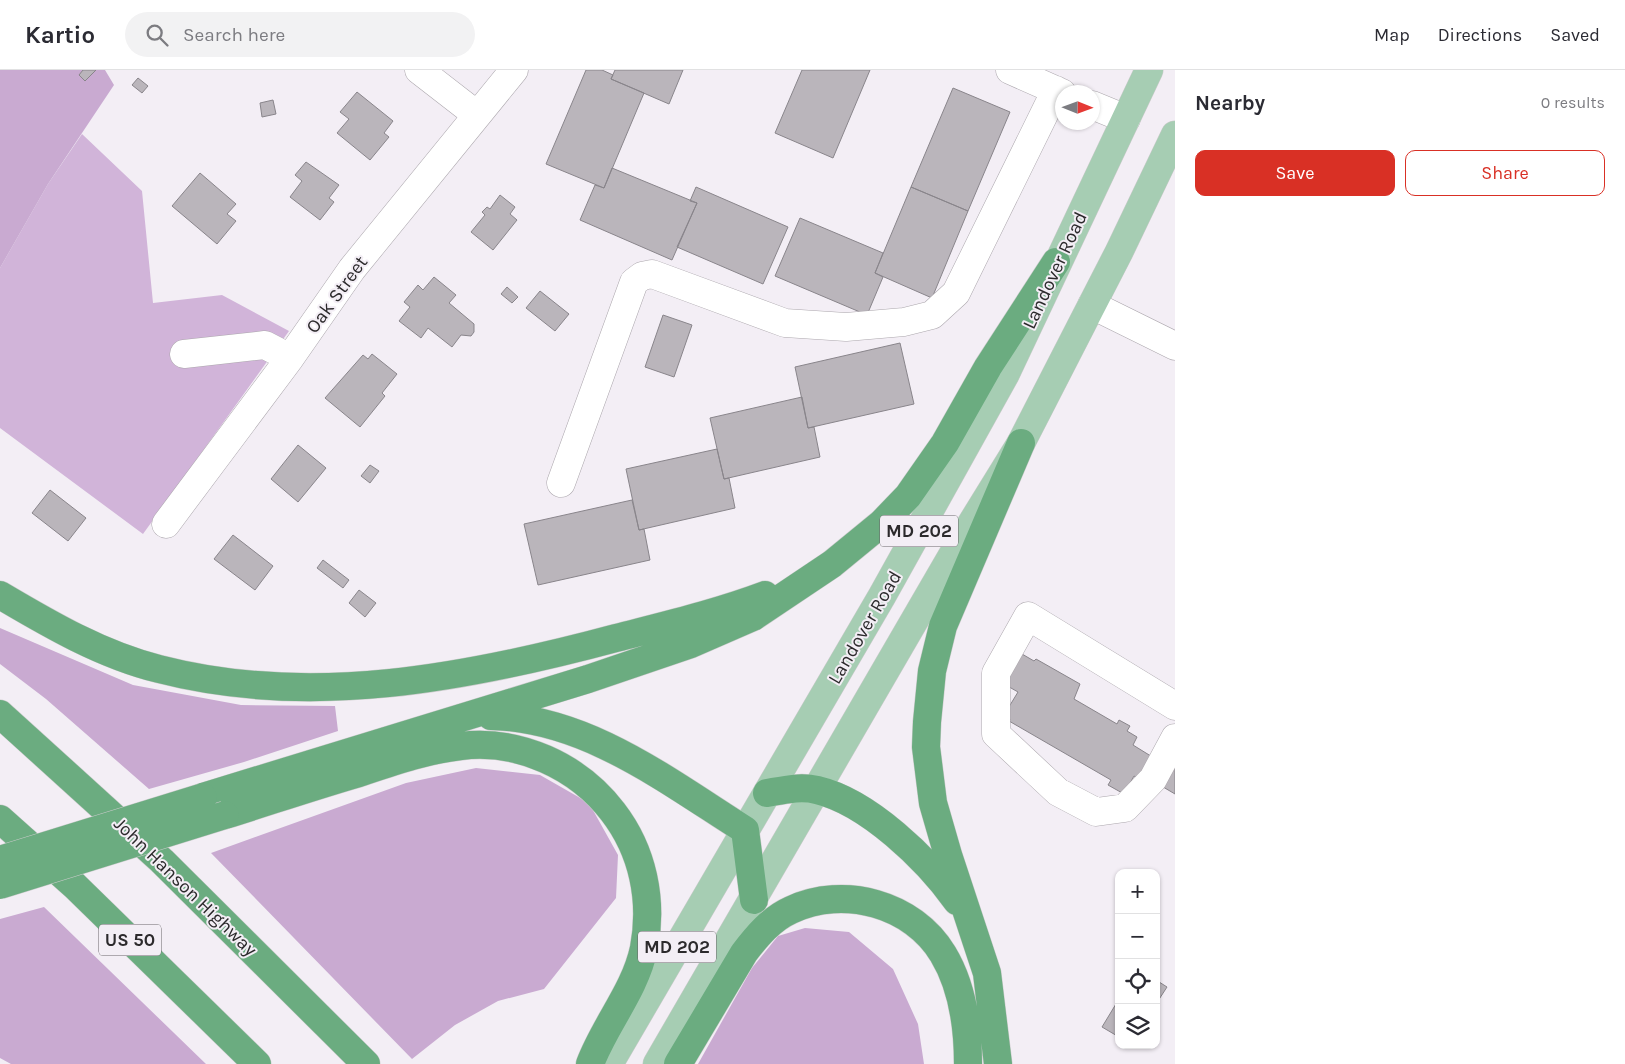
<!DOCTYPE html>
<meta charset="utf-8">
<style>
body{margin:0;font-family:Karla,sans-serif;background:#f2f2f3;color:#2b2b33}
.controls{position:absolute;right:15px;bottom:15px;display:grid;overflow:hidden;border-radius:10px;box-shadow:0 1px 4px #0004}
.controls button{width:45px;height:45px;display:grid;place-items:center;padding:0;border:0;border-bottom:1px solid #e1e1e2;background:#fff;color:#2b2b33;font:25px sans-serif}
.compass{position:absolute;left:1055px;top:15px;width:45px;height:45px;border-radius:50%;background:#fff;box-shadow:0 1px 4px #0004;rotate:91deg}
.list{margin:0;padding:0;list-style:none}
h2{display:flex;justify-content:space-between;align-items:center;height:65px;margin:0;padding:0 20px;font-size:21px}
h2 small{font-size:16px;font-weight:400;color:#7c7c81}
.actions{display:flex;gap:10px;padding:15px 20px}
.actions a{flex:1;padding:11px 0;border:1px solid #d93025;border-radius:10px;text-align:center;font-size:18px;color:#d93025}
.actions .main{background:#d93025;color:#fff}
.icon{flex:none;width:28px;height:28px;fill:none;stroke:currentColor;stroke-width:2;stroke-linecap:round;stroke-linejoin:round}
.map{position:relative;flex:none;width:1175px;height:994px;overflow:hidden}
header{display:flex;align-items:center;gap:30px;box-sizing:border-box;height:70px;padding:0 25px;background:#fff;border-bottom:1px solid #e1e1e2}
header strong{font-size:24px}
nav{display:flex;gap:28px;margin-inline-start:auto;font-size:18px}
.search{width:350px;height:45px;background:#f2f2f3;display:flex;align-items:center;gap:12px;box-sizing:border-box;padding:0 18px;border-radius:28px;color:#7c7c81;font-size:19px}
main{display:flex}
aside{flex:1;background:#fff}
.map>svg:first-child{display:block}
</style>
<header>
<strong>Kartio</strong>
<div class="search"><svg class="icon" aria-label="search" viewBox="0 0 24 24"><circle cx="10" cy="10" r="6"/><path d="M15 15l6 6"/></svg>Search here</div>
<nav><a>Map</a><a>Directions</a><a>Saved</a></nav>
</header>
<main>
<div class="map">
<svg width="1175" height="994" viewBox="0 0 1175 994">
<rect width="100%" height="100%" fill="#f3eef5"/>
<path fill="#d1b4d9" d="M82,64L142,121L153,233L222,225L289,261L143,464L0,358V198L48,114Z"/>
<path fill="#c9aad1" d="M0,0H105L114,15L48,114L0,198Z
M0,558L133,615L241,635L335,636L338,661L244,692L149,719L46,629L0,594Z
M476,698L540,705L589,733L618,785L616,828L544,919L498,931L455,955L412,989L211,783L406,713Z
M44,837L206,994H11L0,988V849Z
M805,858L849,862L893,899L918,954L924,994H698L752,898L778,866Z"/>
<path fill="#bab5bb" stroke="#89858b" d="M83,0H96L85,11L79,5Z
M586,0H602L613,5L611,9L644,23L604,118L546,94Z
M615,0H683L669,34L611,9Z
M802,0H870L833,88L775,63Z
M138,8L148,16L142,23L132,15Z
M953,18L1010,42L968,141L911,117Z
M357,22L393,51L384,63L389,67L370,90L337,63L349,49L340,42Z
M273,30L276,44L262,47L260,33Z
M306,92L339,115L329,128L334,132L320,150L290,127L302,111L295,105Z
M612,98L697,133L672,190L580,150L595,115L604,118Z
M200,103L236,134L227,144L236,151L217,174L172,136Z
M696,117L788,157L763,214L677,177L697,133L690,131Z
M911,117L968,141L932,228L875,203Z
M500,125L515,137L510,144L517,150L493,180L471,162L485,145L482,142L487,137L490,139Z
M800,148L883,183L875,203L883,207L867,245L775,206Z
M434,207L456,225L449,233L474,254V262L471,266L461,265L452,277L428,258L421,268L399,251L410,237L404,232L418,215L423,220Z
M507,217L518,227L512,233L501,224Z
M540,221L569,244L555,261L526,238Z
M663,245L692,255L674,307L645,297Z
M900,273L914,334L808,358L795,297Z
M372,284L397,304L382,323L385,326L360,357L325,328L363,285L368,289Z
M802,327L808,358L814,357L820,387L724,409L710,348Z
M298,375L326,398L298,432L271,409Z
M717,379L724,409L729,408L735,438L639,460L626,399Z
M370,395L379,401L370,413L361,406Z
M50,420L86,448L68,471L32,443Z
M632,430L639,460L644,459L650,490L538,515L524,454Z
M233,465L273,496L255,520L214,489Z
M323,490L349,510L343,518L317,498Z
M359,520L376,533L365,547L349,533Z
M1022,584L1034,591L1036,589L1080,614L1074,629L1117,654L1119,650L1130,656L1127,661L1137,667L1133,675L1154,688L1141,710L1134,706L1124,724L1108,715L1111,710L1009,651L1010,649L1004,645L1018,622L1004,614Z
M1175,685V724L1158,714Z
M1156,910L1167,917L1156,934Z
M1119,929V967L1102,957Z"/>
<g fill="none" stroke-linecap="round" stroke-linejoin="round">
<g stroke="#aca7ad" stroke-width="29">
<path id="minor" d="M419,0L477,45
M1010,0L1062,23
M1092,35L1126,49
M1092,235L1175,276
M184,284L265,275L290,288
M561,413L634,212L642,206L652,204L785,253L846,257L904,252L932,245L956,223L1056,20
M166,454L290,288L352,199L514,0
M1175,636L1028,546L996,603V664L1058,722L1096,742L1125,738L1153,709L1175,668"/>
</g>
<g stroke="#ccc" stroke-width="29">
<path id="major" d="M609,994L882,526L1005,305L1149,0
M657,994L960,472L1021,373L1119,182L1175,65"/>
</g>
<g stroke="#ccc" stroke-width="29">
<path id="highway" d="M0,525C49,554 102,585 159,599C310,638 467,608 616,568C666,555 717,543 765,525
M0,644L162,791L366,994
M491,646C587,648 667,711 745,760L754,830
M767,723C784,720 800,716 817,720C868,732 927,789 957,831
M203,727L588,609L691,574L753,547L832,494L882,453L908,426L945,373L988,297L1056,192
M225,745C270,731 314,716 359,703C392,692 426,680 461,676C519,669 578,696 613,742C643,781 653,830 644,878C635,921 605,954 590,994
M0,749L75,816L257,994
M678,994L744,883C757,866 771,849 791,840C844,815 913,834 943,884C963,917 968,956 968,994
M998,994L987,903L948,785L933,733L926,677L927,652L932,601L943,556L1021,373"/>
</g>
<use href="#minor" stroke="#fff" stroke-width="28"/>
<use href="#major" stroke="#a6cdb3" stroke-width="28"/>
<use href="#highway" stroke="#6bac80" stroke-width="28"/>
<g stroke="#ccc" stroke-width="29" stroke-linecap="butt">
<path id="highway-bridge" d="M0,790L203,727
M0,815L225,745"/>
</g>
<use href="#highway-bridge" stroke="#6bac80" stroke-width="28"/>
</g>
<g text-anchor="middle" stroke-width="4" stroke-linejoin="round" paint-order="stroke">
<g fill="#f3eef5" stroke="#686568" stroke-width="1">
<rect x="880" y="445.5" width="78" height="31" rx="4"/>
<rect x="99" y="854.5" width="62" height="31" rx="4"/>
<rect x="638" y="861.5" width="78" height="31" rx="4"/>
</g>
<g font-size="18" font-weight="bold" fill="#2c2a2c">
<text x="919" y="467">MD 202</text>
<text x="130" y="876">US 50</text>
<text x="677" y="883">MD 202</text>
</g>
<g font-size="19" fill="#2c2a2c" stroke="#f3eef5">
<text transform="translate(1054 200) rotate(-65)" y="7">Landover Road</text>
<text transform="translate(336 224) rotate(-54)" y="7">Oak Street</text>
<text transform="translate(864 557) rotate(-60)" y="7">Landover Road</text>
<text transform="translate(186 816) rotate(44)" y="7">John Hanson Highway</text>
</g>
</g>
</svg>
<div class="controls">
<button>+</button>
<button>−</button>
<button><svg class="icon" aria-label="locate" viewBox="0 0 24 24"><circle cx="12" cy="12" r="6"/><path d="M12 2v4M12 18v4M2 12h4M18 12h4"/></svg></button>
<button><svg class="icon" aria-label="layers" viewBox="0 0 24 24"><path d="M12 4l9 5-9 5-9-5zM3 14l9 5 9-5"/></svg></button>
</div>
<svg class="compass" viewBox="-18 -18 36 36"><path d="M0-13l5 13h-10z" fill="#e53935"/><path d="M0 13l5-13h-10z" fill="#7c7c81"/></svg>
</div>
<aside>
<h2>Nearby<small>0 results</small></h2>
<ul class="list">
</ul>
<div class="actions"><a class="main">Save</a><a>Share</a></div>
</aside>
</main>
